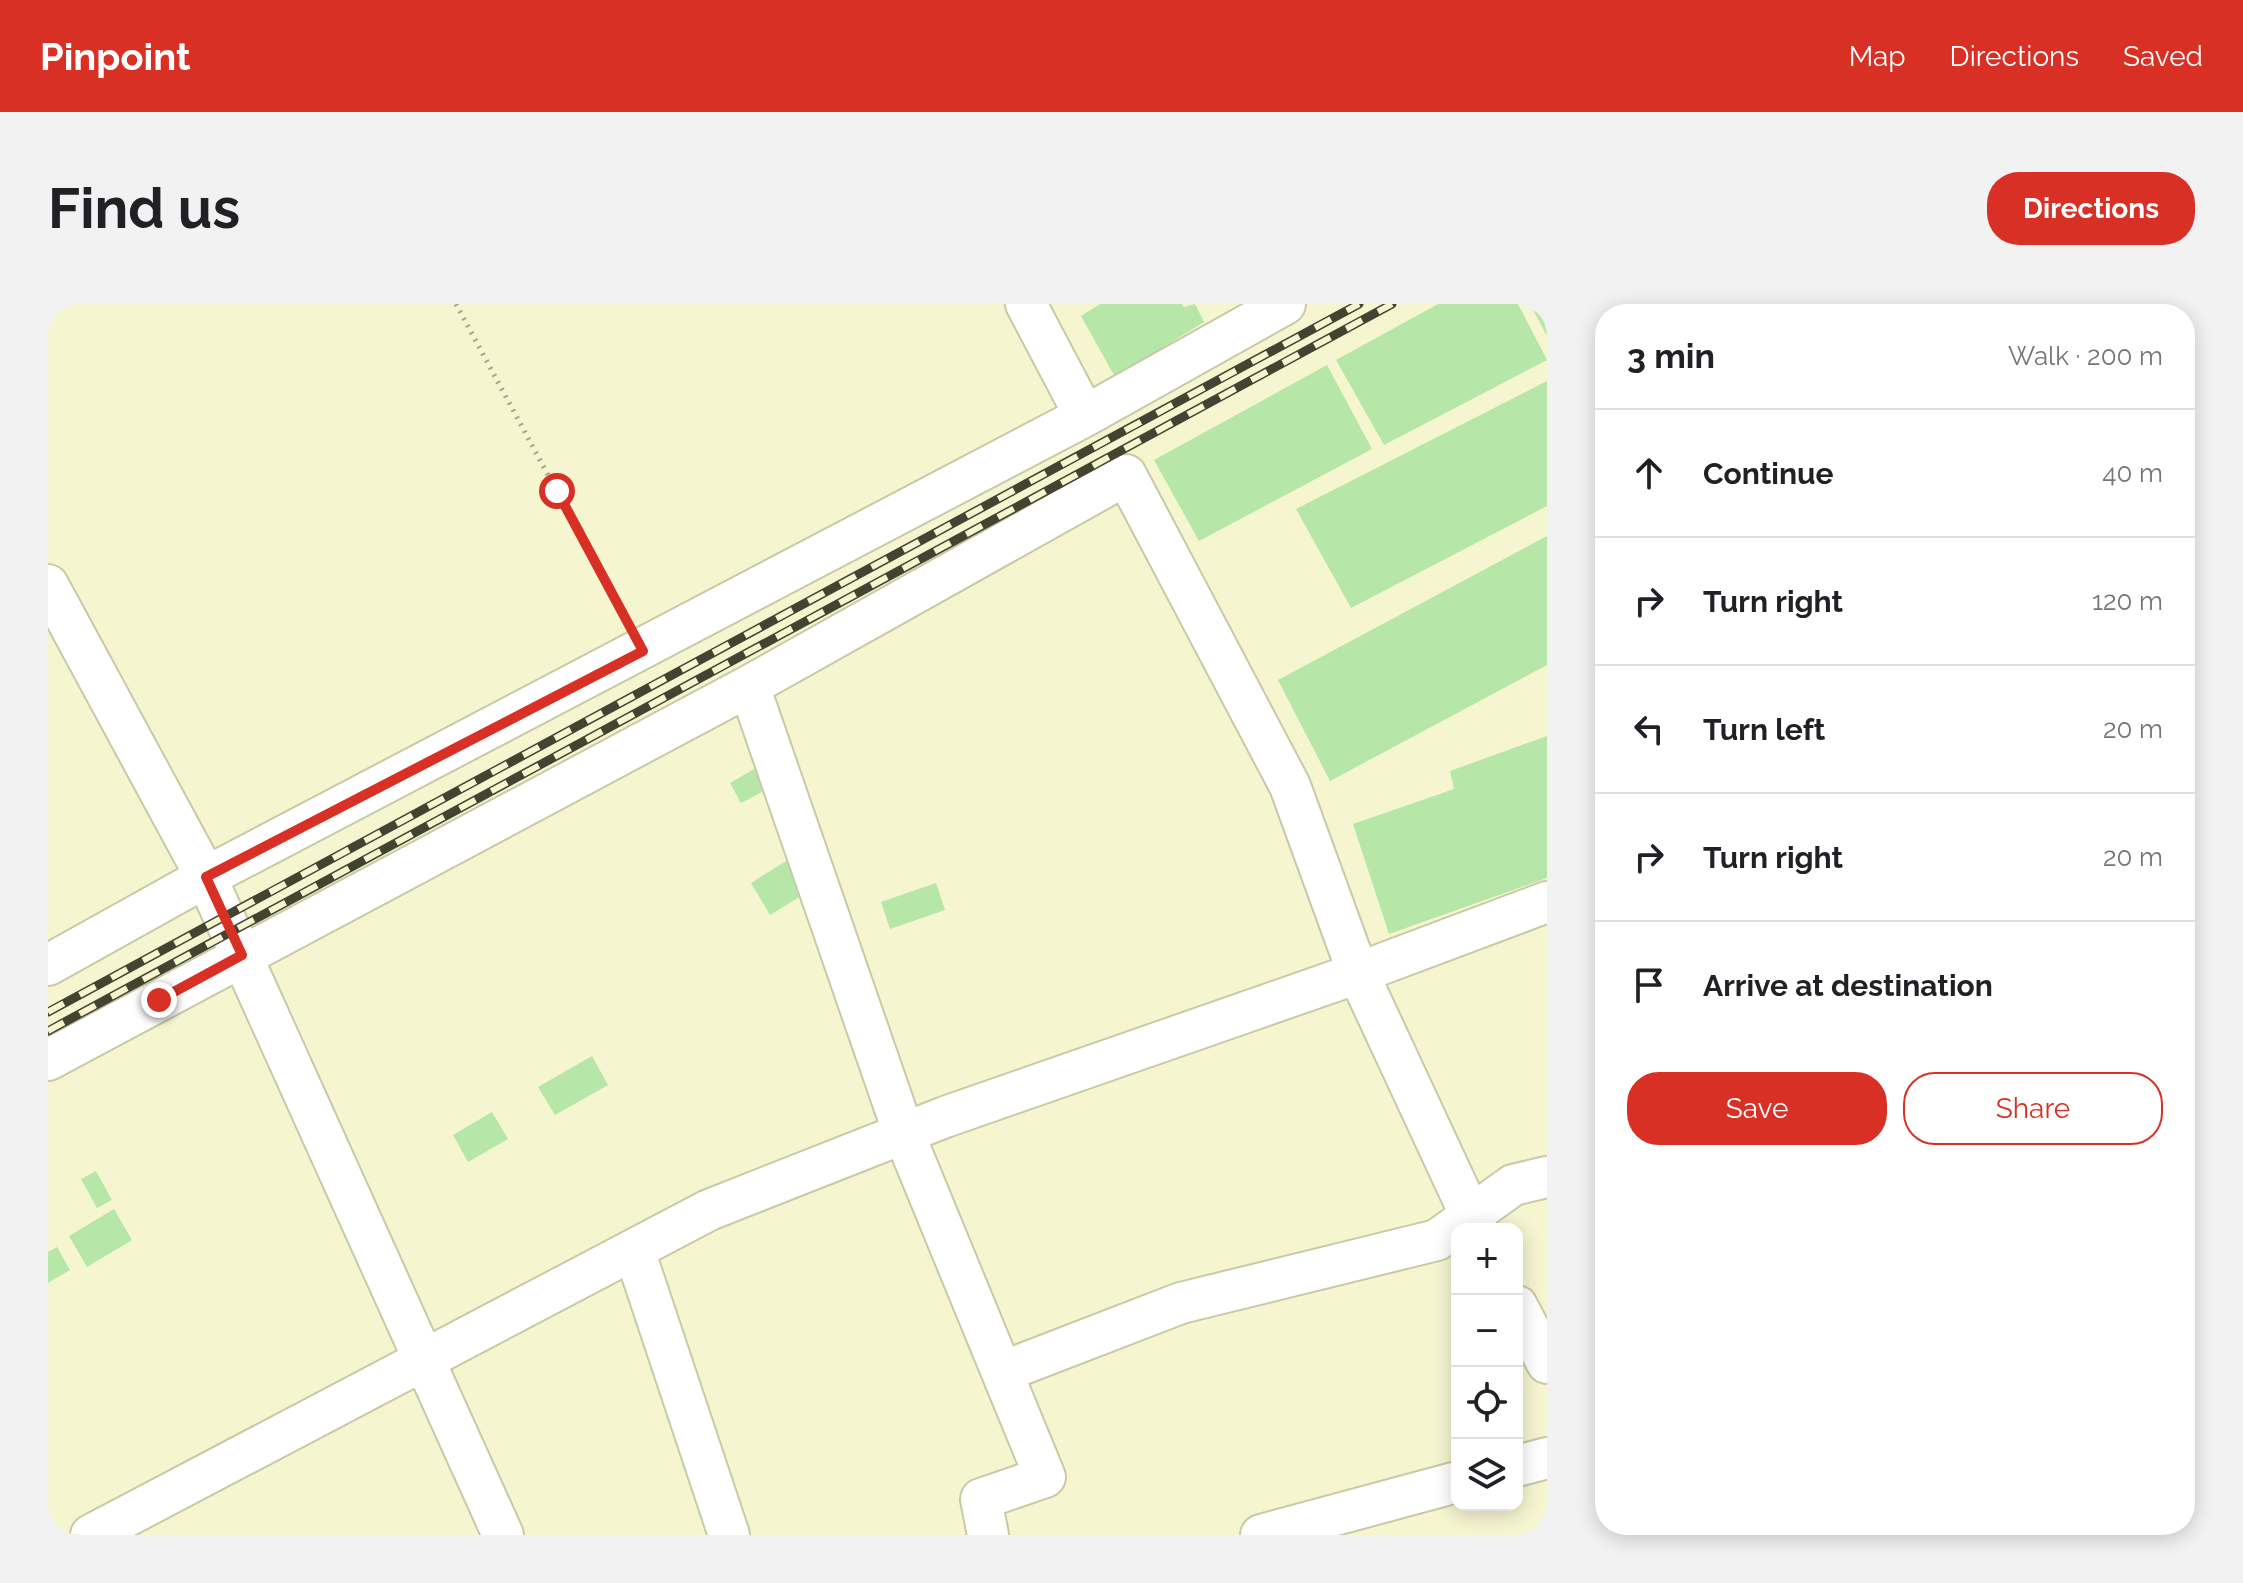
<!DOCTYPE html>
<meta charset="utf-8">
<style>
body{margin:0;font-family:Raleway,sans-serif;background:#f2f2f2;color:#202124}
.controls{position:absolute;right:24px;bottom:24px;display:grid;overflow:hidden;border-radius:16px;box-shadow:0 4px 20px #0003}
.controls button{width:72px;height:72px;display:grid;place-items:center;padding:0;border:0;border-bottom:2px solid #e0e0e0;background:#fff;color:#202124;font:40px sans-serif}
.stop{position:absolute;width:24px;height:24px;margin:-18px;border:6px solid #d93025;border-radius:50%;background:#fff}
.stop.end{background:#d93025;border-color:#fff;box-shadow:0 2px 8px #0008}
.list{margin:0;padding:0;list-style:none}
h2{display:flex;justify-content:space-between;align-items:center;height:104px;margin:0;padding:0 32px;font-size:34px}
h2 small{font-size:26px;font-weight:400;color:#757577}
.list li{display:grid;grid-template-columns:52px 1fr auto;gap:24px;align-items:center;box-sizing:border-box;height:128px;padding:0 32px;border-top:2px solid #e0e0e0}
.list b{display:block;font-size:30px;white-space:nowrap}
.list em{font-size:26px;font-style:normal;color:#757577}
.actions{display:flex;gap:16px;padding:24px 32px}
.actions a{flex:1;padding:18px 0;border:2px solid #d93025;border-radius:32px;text-align:center;font-size:28px;color:#d93025}
.actions .main{background:#d93025;color:#fff}
.icon{flex:none;width:44px;height:44px;fill:none;stroke:currentColor;stroke-width:2;stroke-linecap:round;stroke-linejoin:round}
.map{position:relative;flex:none;width:1499px;height:1231px;overflow:hidden;border-radius:32px}
header{display:flex;align-items:center;gap:48px;box-sizing:border-box;height:112px;padding:0 40px;background:#d93025;color:#fff}
header strong{font-size:38px}
nav{display:flex;gap:44px;margin-inline-start:auto;font-size:28px}
.intro{display:flex;align-items:center;justify-content:space-between;box-sizing:border-box;height:192px;padding:0 48px}
h1{margin:0;font-size:56px}
.button{padding:20px 36px;border-radius:32px;background:#d93025;color:#fff;font-size:28px;font-weight:700}
main{display:flex;gap:48px;padding:0 48px}
aside{flex:1;background:#fff;border-radius:32px;box-shadow:0 4px 20px #0003}
.map>svg:first-child{display:block}
</style>
<header>
<strong>Pinpoint</strong>
<nav><a>Map</a><a>Directions</a><a>Saved</a></nav>
</header>
<div class="intro"><h1>Find us</h1><a class="button">Directions</a></div>
<main>
<div class="map">
<svg width="1499" height="1231" viewBox="0 0 1499 1231">
<rect width="100%" height="100%" fill="#f5f6d0"/>
<path fill="#b6e6a8" d="M1052,0H1134L1136,3L1147,0L1156,18L1067,73L1033,12Z
M1390,0H1470L1499,56L1336,141L1288,56Z
M1482,0H1499V32Z
M1279,61L1324,145L1151,237L1106,156Z
M1499,77V202L1303,304L1248,205Z
M1499,232V361L1282,477L1230,376Z
M1499,432V574L1341,630L1305,520L1406,485L1402,467Z
M708,464L720,485L693,499L682,479Z
M738,557L758,589L722,611L703,579Z
M888,579L897,606L842,625L833,598Z
M544,752L560,781L507,811L490,783Z
M444,808L460,835L420,858L405,831Z
M48,867L64,896L49,904L33,875Z
M66,905L84,936L39,963L21,932Z
M9,943L22,966L0,979V948Z"/>
<g fill="none" stroke-linecap="round" stroke-linejoin="round">
<g stroke="#c8caa5" stroke-width="44">
<path id="minor" d="M978,0L1037,112
M0,281L158,573L455,1231
M0,661L158,573L1037,112L1237,0
M0,756L701,382
M586,946L681,1231
M1469,1002L1499,1059
M954,1068L1133,999L1389,936L1465,881L1499,873
M1469,1162L1499,1154
M43,1231L661,906L897,813L1310,669L1499,598
M940,1231L933,1195L997,1173L856,830L701,382L1078,171L1242,482L1310,669L1429,925
M1213,1231L1409,1178"/>
</g>
<path stroke="#a6a789" stroke-width="5" stroke-dasharray="2 6" stroke-linecap="butt" d="M408,0L578,316"/>
<use href="#minor" stroke="#fff" stroke-width="40"/>
<g stroke="#434331" stroke-width="9">
<path id="rail" d="M0,708L1311,0
M0,727L1344,0"/>
</g>
<use href="#rail" stroke="#f5f6d0" stroke-width="6" stroke-dasharray="18" stroke-linecap="butt"/>
</g>
<g fill="none" stroke-linecap="round" stroke-linejoin="round">
<path stroke="#d93025" stroke-width="10" d="M111,696L194,651L158,573L595,347L509,187"/>
</g>
</svg>
<div class="controls">
<button>+</button>
<button>−</button>
<button><svg class="icon" aria-label="locate" viewBox="0 0 24 24"><circle cx="12" cy="12" r="6"/><path d="M12 2v4M12 18v4M2 12h4M18 12h4"/></svg></button>
<button><svg class="icon" aria-label="layers" viewBox="0 0 24 24"><path d="M12 4l9 5-9 5-9-5zM3 14l9 5 9-5"/></svg></button>
</div>
<div class="stop" style="left:509px;top:187px"></div>
<div class="stop end" style="left:111px;top:696px"></div>
</div>
<aside>
<h2>3 min<small>Walk · 200 m</small></h2>
<ul class="list">
<li><svg class="icon" aria-label="ahead" viewBox="0 0 24 24"><path d="M12 20V5M6 11l6-6 6 6"/></svg><div><b>Continue</b></div><em>40 m</em></li>
<li><svg class="icon" aria-label="right" viewBox="0 0 24 24"><path d="M7 20v-9h11M14 6l5 5-5 5"/></svg><div><b>Turn right</b></div><em>120 m</em></li>
<li><svg class="icon" aria-label="left" viewBox="0 0 24 24"><path d="M17 20v-9H6M10 6l-5 5 5 5"/></svg><div><b>Turn left</b></div><em>20 m</em></li>
<li><svg class="icon" aria-label="right" viewBox="0 0 24 24"><path d="M7 20v-9h11M14 6l5 5-5 5"/></svg><div><b>Turn right</b></div><em>20 m</em></li>
<li><svg class="icon" aria-label="arrive" viewBox="0 0 24 24"><path d="M6 21V4h12l-3 4 3 4H6"/></svg><div><b>Arrive at destination</b></div></li>
</ul>
<div class="actions"><a class="main">Save</a><a>Share</a></div>
</aside>
</main>
